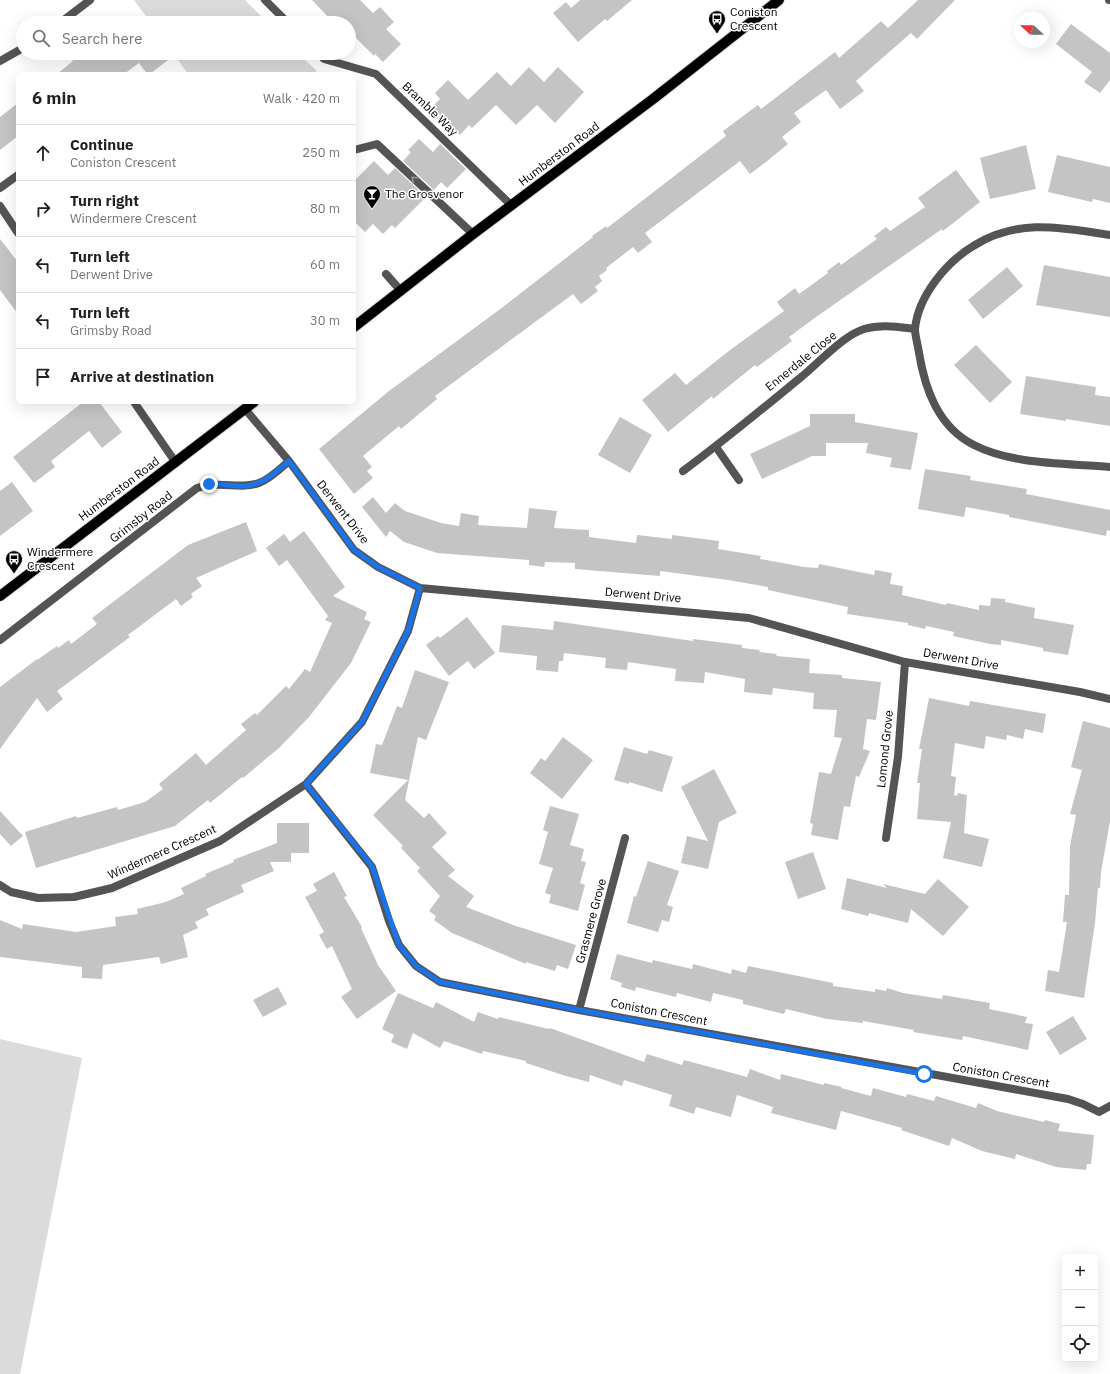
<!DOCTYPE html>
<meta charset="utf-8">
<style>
body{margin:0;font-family:"IBM Plex Sans",sans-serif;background:#f6f6f6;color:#202124}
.controls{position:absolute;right:12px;bottom:12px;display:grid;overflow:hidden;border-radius:6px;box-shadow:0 4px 16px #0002}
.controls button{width:36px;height:36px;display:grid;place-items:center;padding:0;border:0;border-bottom:1px solid #e0e0e0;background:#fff;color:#202124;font:20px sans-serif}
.compass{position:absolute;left:1014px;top:12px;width:36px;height:36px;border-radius:50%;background:#fff;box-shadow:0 4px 16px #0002;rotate:291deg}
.stop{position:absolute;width:12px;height:12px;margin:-9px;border:3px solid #1a73e8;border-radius:50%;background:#fff}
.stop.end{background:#1a73e8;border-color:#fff;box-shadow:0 1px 4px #0008}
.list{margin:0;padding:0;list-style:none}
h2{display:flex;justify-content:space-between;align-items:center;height:52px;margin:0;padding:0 16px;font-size:17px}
h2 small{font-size:13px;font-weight:400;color:#757577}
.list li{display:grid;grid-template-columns:26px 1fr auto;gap:12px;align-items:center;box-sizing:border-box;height:56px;padding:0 16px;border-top:1px solid #e0e0e0}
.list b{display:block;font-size:15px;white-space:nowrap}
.list p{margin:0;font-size:13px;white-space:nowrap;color:#757577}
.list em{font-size:13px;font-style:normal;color:#757577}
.icon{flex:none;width:22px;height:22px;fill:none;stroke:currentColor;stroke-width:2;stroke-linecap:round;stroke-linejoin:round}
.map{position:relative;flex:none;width:1110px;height:1374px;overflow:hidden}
.search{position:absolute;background:#fff;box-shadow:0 4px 16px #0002;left:16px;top:16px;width:340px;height:44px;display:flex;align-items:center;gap:10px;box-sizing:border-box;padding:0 14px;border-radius:22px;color:#757577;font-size:15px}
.panel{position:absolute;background:#fff;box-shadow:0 4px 16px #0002;left:16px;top:72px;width:340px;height:332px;border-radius:6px}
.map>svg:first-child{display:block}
</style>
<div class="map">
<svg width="1110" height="1374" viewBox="0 0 1110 1374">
<rect width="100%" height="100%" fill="#fff"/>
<path fill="#dbdbdb" d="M134,0H245L268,23H151Z
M173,53H298L317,71L313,74H188Z
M0,1039L82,1058L20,1374H0Z"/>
<path fill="#c4c4c4" d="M312,0H360L373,13L380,7L394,22L386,29L401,44L383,62L375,54L374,56L349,31V23H334Z
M580,0H632L607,21L605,19L578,42L553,13L566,2L571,8Z
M918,0H955L917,39L911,33L856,81L864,91L840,109L826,90L794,113L801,122L782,137L788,144L766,162L750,174L740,161L645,233L652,242L638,253L633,247L606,268L607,270L599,276L602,281L595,287L598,291L581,304L573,294L435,396L437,399L401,429L399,426L363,456L372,467L367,471L373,478L354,494L319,449L389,391L503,307L593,237L592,236L606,226L607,228L726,136L723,131L735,122L758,105L761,109L835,52L839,58L881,21L888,28Z
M1071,24L1110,53V80L1100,93L1084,82L1092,72L1056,44Z
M66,53H177L150,74H147L139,63L124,74H57L73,61Z
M529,67L544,82L558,67L584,92L555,123L537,105L516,125L496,105L472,128L469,125L460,135L432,107L440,99L435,93L448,80L468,100L497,72L511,86Z
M18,103V136L0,150V117Z
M419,139L433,152L440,144L466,169L447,188L441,182L434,190L403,161L411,152L408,150Z
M1026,145L1036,189L990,199L980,158Z
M1057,155L1110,167V203L1093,199L1092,202L1048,192Z
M374,161L388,175L395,168L426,197L395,228L392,225L383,234L373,224L365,232L354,221V181Z
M956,170L980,202L943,231L942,229L816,317L789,337L792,341L757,367L755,365L713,399L712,396L668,432L642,400L675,373L686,385L730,350L784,311L777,302L795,288L799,294L828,273L827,271L839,262L841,265L877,239L874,236L886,227L890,231L925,207L918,198Z
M0,239L18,262V314L0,290Z
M1044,265L1110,277V317L1036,305Z
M1007,267L1023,286L983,319L968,300Z
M976,345L1012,382L990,403L954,365Z
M1026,376L1096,387L1095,395L1110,397V426L1066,419V421L1020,414Z
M83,402H99L122,432L102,448L89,431L51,461L55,467L34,483L13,457Z
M810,414H855V422L918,433L911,470L890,467L892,458L866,453L868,443H826V456H812L762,479L750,454L810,426Z
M620,417L652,435L630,473L598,455Z
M925,469L971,476L970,480L1027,489L1026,494L1110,510V531L1107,530L1106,536L1009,517V515L966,507L964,517L918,509Z
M12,482L33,511L0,536V491Z
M373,497L386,513L395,503L405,511L441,523L459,526L461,513L479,516L478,525L527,528L529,508L557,511L554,528L589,530V537L636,543L637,535L672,539V535L719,541L718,549L761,556L760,559L804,567L818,568L819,564L874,575L875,570L892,573L890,584L903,586L902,595L946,605L947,603L979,610V605L990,606L991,598L1005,599V602L1035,608L1034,618L1074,625L1068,655L1043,651V648L1001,640V645L990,644L953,636L954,632L926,626L925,629L908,625V623L847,614L848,607L768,590V587L728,580L660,571V576L575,569V563L545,562L544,567L529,565V560L437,553L404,542L390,531L386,537L362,507Z
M246,522L257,551L196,578L202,586L191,594L193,597L181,606L176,599L128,635L130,637L57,691L63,699L47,712L37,698L0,749V687L37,659V660L57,646L58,648L69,640L71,644L97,624L92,618L188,545Z
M304,531L345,587L333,596L367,612L364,619L371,622L351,663L309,717L279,748L243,778L242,777L210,803L208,800L175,826L36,868L25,832L76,816L77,818L117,807L118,810L145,802L163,789L159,784L196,753L206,765L246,730L241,724L255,713L257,715L286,686L289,689L305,669L310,672L332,623L325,620L328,616L287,560L279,566L266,548L284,534L290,542Z
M467,617L495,653L474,669L468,661L449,676L426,645L438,636L440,638Z
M554,621L693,641V639L742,645V648L760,650L759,652L777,654L776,656L810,659L809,673L842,675V678L881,682L876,720L867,719L863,749L870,751L859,777L856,776L850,807L844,806L838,840L811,835L813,824L810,823L819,772L831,774L842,738L834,737L837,710L813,709L814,693L773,688L772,695L744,692L745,679L705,672L704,683L675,681L676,669L628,662L627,670L605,668L606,658L564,653L563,661H559L558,672L536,670L537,656L499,652L502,625L553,630Z
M415,670L449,682L426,740L418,737L405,800L424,818L429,813L447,833L432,847L455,870L448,876L474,896L466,907L513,925L576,945L568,969L557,965L555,971L526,962V964L452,933L434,920L436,916L429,911L440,896L417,871L420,868L401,848L403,846L373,815L408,780L370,773L376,744L382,745L397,706L402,708Z
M929,698L969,706L970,701L1046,714L1043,733L1025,729L1023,739L1007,735L1006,740L986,736L984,749L955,743L951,776L956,777L954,795L957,796L958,793L967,795L964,833L989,839L982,867L943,858L951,822L917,819L920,783H917L922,749H919Z
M1083,721L1110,728V821L1101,872L1100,888H1098L1095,923L1084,998L1045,991L1048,970L1059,972L1067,922H1063L1065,895H1069L1070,846L1076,815L1070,814L1082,770L1071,767Z
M563,737L593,760L562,799L530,773L541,758L545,761Z
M624,747L647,754L649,750L673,757L662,792L629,782V784L614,780Z
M714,769L737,813L719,822L708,869L681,863L687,836L708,841L681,787Z
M550,806L579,814L570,845L584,849L581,861L586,862L580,883L585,885L578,911L549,903L551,895L545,893L553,868L539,864L548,832L543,830Z
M0,811L23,836L11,846L0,834Z
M277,823H309V853H291V862H270L274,871L241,885L244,892L206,909L209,915L195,922L198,928L183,935L188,957L161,964L159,957L103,965L102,979L82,978V967L0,957V920L22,929L23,924L76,932L116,926L115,917L138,914L137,909L166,902L184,894L181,888L206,876L205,874L234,862L233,860L277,843Z
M813,852L826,889L798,899L785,862Z
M648,861L679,871L667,905L673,907L669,922L662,920L658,932L627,923L634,896L636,897Z
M334,872L347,896L344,897L362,927L361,928L378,965L396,991L357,1019L341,997L352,989L332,946L327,949L319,935L324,932L305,897L317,891L313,884Z
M847,878L887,888L883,884L925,894L938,879L969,907L943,936L911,909L908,923L869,913L868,916L841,909Z
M617,954L652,963L653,960L692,969L693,964L731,974L732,969L746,973L748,966L833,983V986L875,992V989L886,991L887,988L903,993L942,999L943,995L990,1003L989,1009L1027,1017L1025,1023L1033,1024L1028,1050L963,1036L962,1040L913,1032L914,1030L863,1021V1023L827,1019L786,1009L784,1014L743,1004V1000L713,993L711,1002L677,993L676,997L636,987L635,991L621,987L622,983L610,979Z
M278,987L287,1004L263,1017L253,1000Z
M398,993L433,1008L436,1002L474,1022L478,1012L498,1019L499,1017L549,1029L550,1028L644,1062L647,1054L682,1065L684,1060L747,1077L750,1069L780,1080L781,1074L824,1085V1083L842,1087L841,1088L871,1096L873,1088L906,1097L907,1094L934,1101L936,1096L976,1108L978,1103L997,1111L1044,1122L1045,1120L1060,1124L1058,1131L1094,1135L1091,1164H1087L1086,1170L1056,1167L1016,1154L1015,1159L982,1151L952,1138L949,1146L901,1130L902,1128L841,1111L836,1130L771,1113L773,1107L737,1095L731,1117L696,1107L694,1114L669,1106L672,1095L624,1080L622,1086L590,1075L589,1082L566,1076L526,1063V1061L483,1051L482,1054L444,1041L440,1048L413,1033L407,1049L391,1042L394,1035L382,1029Z
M1073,1016L1087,1039L1060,1055L1046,1032Z"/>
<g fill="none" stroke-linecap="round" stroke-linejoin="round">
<g stroke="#dbdbdb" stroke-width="12">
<path id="primary" d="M354,327L473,234L653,99L779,0
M0,596L254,402"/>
</g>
<path stroke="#545454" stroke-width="8" d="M354,150L377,144L473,234
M386,274L401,291"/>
<path stroke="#545454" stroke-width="8" d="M265,0L288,23
M1109,0H1110
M60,23L90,0
M318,53L324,59L376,74L512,206
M0,61L23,48
M0,188L18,175
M0,206L18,233
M1110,235C1063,228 1018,218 975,245C947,261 918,296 915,329C915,336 918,345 919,353C925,389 938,427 974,445C1013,465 1066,463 1110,467
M134,402L176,463
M245,409L289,461L354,550L378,567L420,588L749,618L905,662L1080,692L1110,699
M716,447L739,480
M683,471C725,440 766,406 806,373C822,359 845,335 864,329C881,324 898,327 915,329
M0,640L197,488C221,480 239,490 259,483C270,479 280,469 289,461
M306,784L372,867L389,921L399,945L416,966L440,982L579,1010L1068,1099L1083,1104L1099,1112L1110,1106
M886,838L898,757L905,662
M0,885L11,892L38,898L74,897L112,888L220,841L306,784L362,722L408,631L420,588
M579,1010L625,838"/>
<use href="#primary" stroke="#000" stroke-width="10"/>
</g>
<defs><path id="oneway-chevron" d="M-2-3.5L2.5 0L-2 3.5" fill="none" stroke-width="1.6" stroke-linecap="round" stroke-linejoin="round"/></defs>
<use stroke="#989898" href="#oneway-chevron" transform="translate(414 179) rotate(-137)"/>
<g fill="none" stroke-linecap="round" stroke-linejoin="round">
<path stroke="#1a73e8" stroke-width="5" d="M209,484C221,483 234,487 246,486C264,484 276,472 289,461L354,550L378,567L420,588L408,631L362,722L306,784L372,866L399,945L416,966L440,982L579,1010L924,1074"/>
</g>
<defs>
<g id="bus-pin" transform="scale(0.9)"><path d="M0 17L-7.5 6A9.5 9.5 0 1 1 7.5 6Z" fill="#000" stroke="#fff"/><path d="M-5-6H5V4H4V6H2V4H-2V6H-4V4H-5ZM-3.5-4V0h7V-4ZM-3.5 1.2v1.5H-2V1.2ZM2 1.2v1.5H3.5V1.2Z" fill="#fff"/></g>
<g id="bar-pin" transform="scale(0.9)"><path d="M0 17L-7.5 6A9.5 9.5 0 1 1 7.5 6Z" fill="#000" stroke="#fff"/><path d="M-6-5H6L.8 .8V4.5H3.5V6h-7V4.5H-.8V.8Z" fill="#fff"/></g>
</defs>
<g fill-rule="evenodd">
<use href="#bus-pin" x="717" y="19"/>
<use href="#bar-pin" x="372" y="194"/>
<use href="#bus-pin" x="14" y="559"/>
</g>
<g text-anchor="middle" stroke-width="3" stroke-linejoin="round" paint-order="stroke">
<g font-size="12" fill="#000" stroke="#fff" text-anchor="start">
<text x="730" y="16">Coniston<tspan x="730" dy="14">Crescent</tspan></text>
<text x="385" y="198">The Grosvenor</text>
<text x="27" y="556">Windermere<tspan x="27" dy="14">Crescent</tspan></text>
</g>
<g font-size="12" fill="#000" stroke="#fff">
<text transform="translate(430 109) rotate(44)" y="4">Bramble Way</text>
<text transform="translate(559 154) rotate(-37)" y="4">Humberston Road</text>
<text transform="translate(801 361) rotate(-39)" y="4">Ennerdale Close</text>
<text transform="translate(119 489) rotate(-37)" y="4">Humberston Road</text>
<text transform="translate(343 512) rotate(52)" y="4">Derwent Drive</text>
<text transform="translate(141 517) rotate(-38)" y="4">Grimsby Road</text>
<text transform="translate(643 595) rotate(5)" y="4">Derwent Drive</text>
<text transform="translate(961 659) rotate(10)" y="4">Derwent Drive</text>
<text transform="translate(885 749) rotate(-84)" y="4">Lomond Grove</text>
<text transform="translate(162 852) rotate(-24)" y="4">Windermere Crescent</text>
<text transform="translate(591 921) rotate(-75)" y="4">Grasmere Grove</text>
<text transform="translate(659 1012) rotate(11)" y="4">Coniston Crescent</text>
<text transform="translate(1001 1075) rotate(10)" y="4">Coniston Crescent</text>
</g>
</g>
</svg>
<div class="controls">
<button>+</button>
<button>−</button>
<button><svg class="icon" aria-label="locate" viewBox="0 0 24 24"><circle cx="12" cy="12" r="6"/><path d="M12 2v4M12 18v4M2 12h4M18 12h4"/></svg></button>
</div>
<svg class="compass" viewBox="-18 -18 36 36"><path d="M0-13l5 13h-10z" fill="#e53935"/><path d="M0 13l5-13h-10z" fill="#757577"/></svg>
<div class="stop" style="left:924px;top:1074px"></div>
<div class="stop end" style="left:209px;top:484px"></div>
<div class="search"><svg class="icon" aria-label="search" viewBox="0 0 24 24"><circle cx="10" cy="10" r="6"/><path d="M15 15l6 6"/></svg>Search here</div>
<section class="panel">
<h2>6 min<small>Walk · 420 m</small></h2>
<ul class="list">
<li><svg class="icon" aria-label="ahead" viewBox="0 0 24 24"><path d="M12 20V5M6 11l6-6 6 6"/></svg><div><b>Continue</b><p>Coniston Crescent</p></div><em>250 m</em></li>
<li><svg class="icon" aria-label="right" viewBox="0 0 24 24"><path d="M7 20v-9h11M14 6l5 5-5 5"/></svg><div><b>Turn right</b><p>Windermere Crescent</p></div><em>80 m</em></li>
<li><svg class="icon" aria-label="left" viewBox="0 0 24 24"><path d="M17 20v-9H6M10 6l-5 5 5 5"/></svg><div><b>Turn left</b><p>Derwent Drive</p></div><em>60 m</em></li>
<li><svg class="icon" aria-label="left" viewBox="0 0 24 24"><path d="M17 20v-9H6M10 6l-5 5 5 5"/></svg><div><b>Turn left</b><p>Grimsby Road</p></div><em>30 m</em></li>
<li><svg class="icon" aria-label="arrive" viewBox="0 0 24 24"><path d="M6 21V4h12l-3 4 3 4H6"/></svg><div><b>Arrive at destination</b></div></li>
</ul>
</section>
</div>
